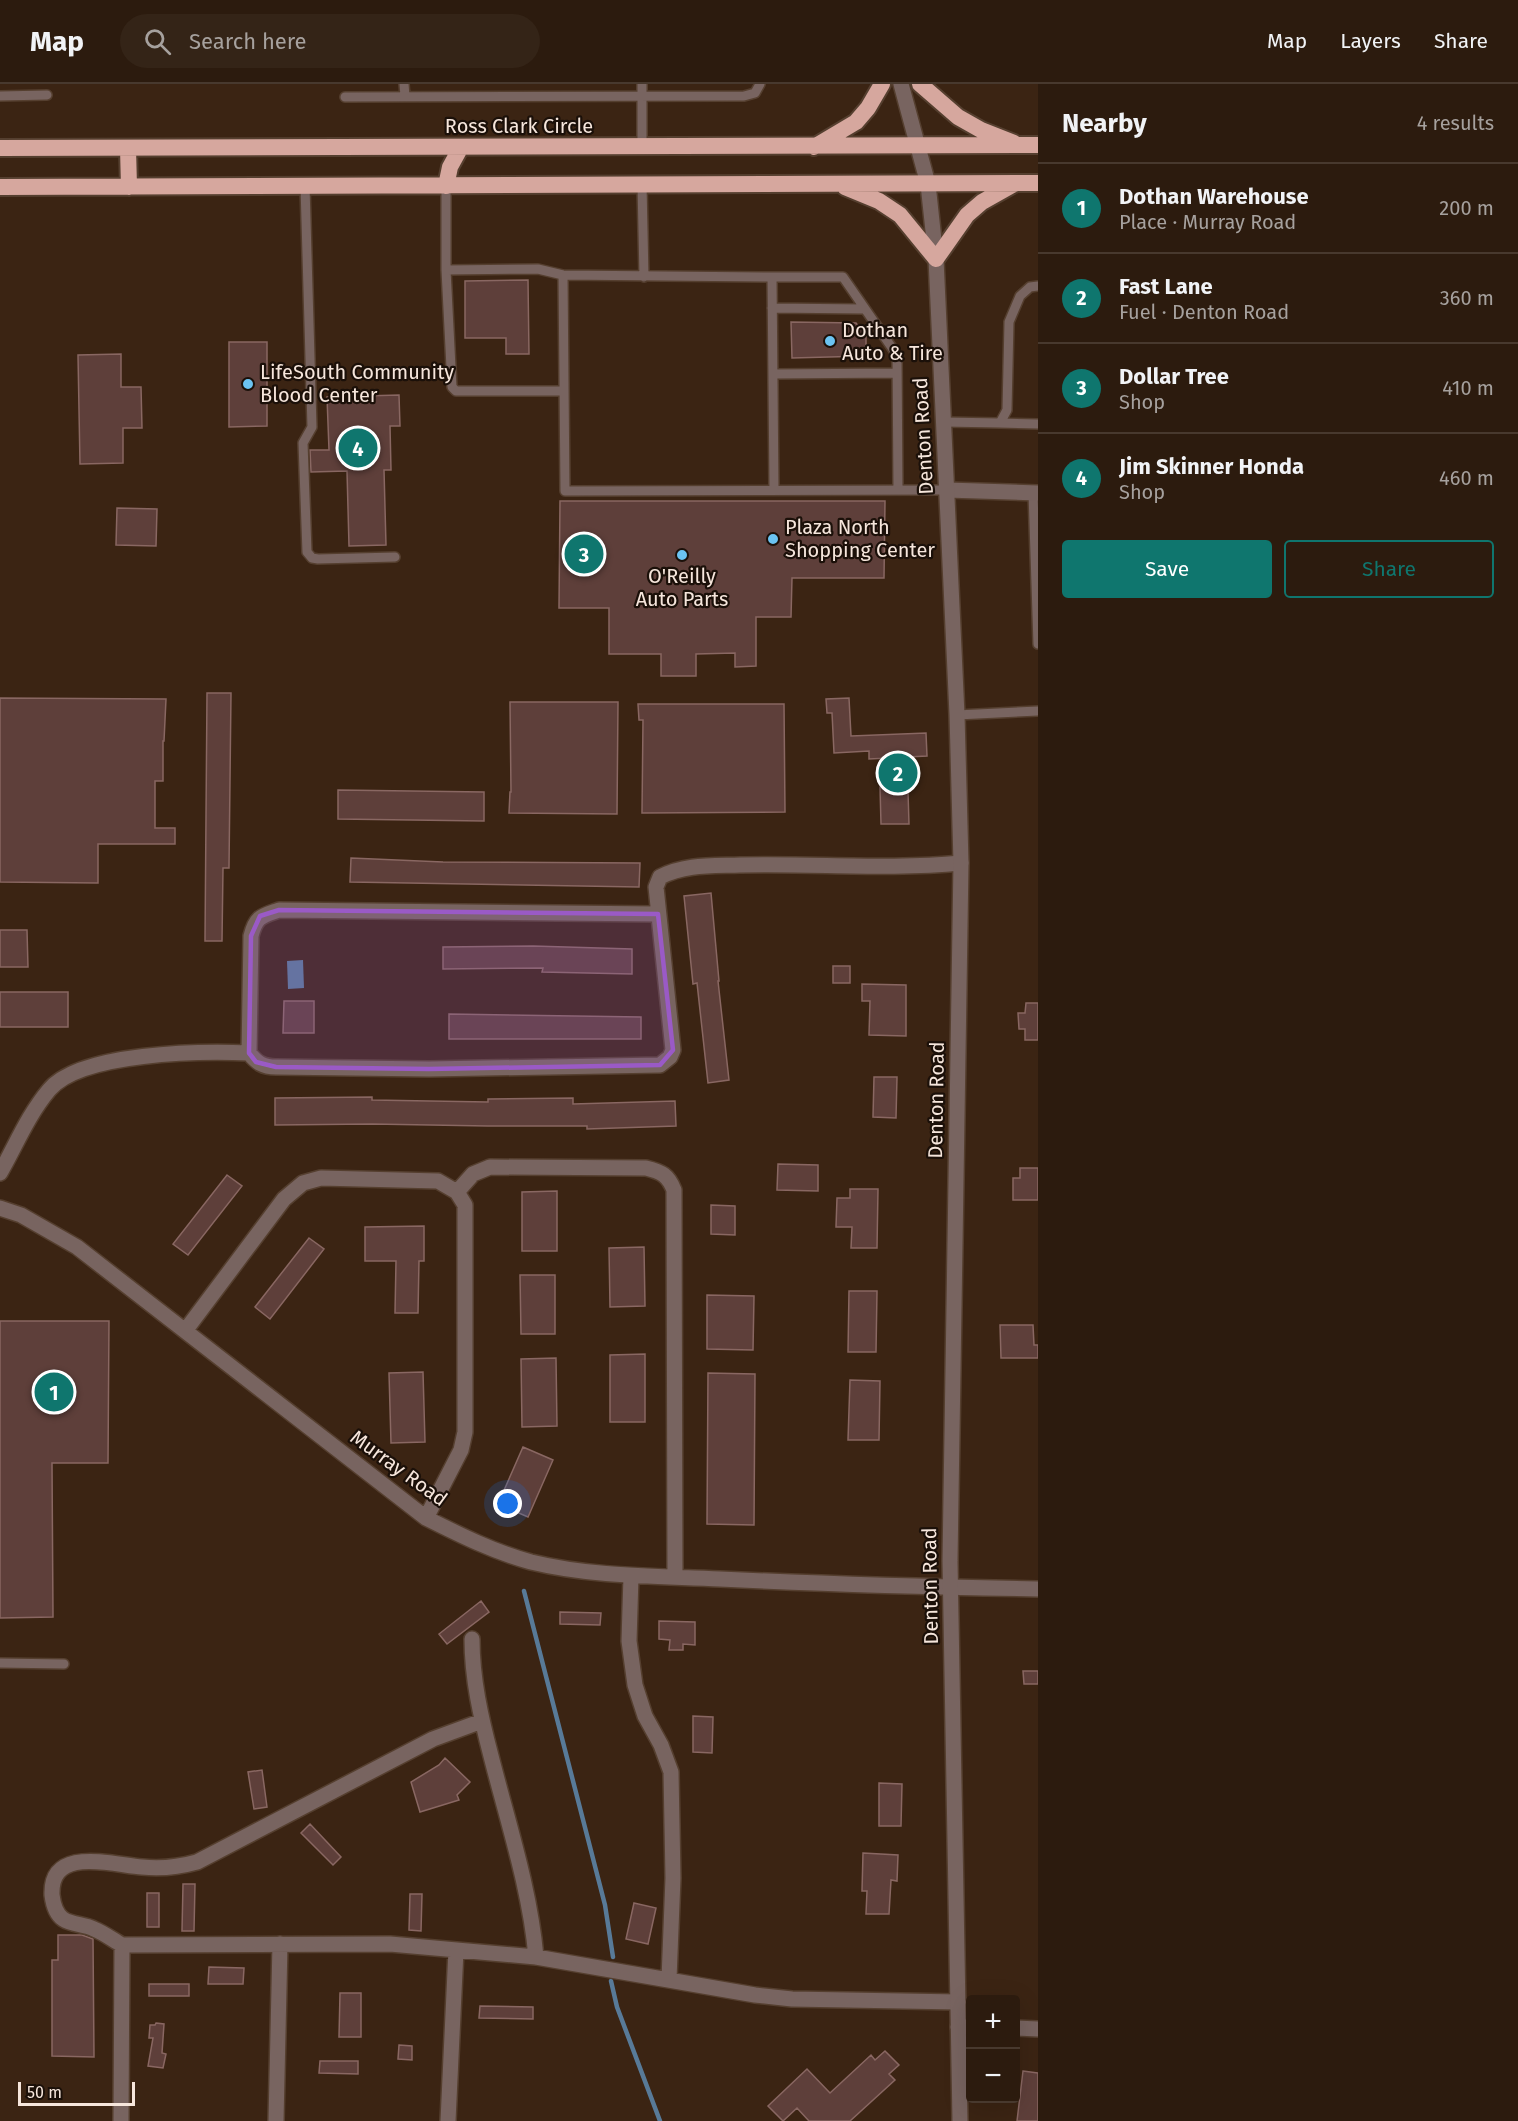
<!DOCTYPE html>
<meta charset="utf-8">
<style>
body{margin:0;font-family:"Fira Sans",sans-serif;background:#342417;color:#f1f3f6}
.controls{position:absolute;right:18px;bottom:18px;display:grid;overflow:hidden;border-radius:6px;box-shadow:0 6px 24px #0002}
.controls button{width:54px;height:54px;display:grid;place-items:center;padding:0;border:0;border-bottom:2px solid #48392e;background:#2c1b0e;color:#f1f3f6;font:30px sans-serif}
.scale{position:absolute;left:18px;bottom:15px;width:117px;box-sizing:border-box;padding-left:6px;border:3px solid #f6e6dc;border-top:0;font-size:16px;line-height:21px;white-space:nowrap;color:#f6e6dc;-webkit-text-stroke:4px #1b1009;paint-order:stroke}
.you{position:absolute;left:508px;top:1420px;width:21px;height:21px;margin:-15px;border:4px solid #fff;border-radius:50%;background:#1a73e8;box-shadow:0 0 0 9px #1a73e833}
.badge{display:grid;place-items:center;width:39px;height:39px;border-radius:50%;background:#0f766e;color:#fff;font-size:20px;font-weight:700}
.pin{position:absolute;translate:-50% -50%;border:3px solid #fff;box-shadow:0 2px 6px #0006}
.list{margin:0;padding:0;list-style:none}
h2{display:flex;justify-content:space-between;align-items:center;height:78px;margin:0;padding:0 24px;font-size:26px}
h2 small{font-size:20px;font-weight:400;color:#a6a19e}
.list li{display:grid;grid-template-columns:39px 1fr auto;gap:18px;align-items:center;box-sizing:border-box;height:90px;padding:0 24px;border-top:2px solid #48392e}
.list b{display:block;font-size:22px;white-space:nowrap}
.list p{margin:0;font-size:20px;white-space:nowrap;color:#a6a19e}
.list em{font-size:20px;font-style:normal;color:#a6a19e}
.actions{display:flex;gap:12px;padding:18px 24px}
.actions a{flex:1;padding:14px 0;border:2px solid #0f766e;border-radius:6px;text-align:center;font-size:21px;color:#0f766e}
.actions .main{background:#0f766e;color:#fff}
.icon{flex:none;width:33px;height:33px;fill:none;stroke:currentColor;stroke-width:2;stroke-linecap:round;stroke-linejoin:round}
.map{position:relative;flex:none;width:1038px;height:2037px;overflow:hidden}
header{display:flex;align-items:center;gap:36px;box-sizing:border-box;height:84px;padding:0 30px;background:#2c1b0e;border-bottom:2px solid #48392e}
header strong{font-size:28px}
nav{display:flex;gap:33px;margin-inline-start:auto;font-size:21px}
.search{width:420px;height:54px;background:#342417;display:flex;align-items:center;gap:15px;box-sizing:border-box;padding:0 21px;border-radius:33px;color:#a6a19e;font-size:22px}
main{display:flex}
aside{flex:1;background:#2c1b0e}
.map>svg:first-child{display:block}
</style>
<header>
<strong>Map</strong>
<div class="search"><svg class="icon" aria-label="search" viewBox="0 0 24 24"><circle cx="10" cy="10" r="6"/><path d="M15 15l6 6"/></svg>Search here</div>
<nav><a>Map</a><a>Layers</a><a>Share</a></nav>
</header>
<main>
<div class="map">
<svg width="1038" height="2037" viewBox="0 0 1038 2037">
<rect width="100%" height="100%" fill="#3b2413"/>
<path fill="#587a98" d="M303,876L304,904L288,905L287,877Z"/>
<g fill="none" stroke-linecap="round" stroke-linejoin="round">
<path stroke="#587a98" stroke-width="4.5" d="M524,1507L605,1821L613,1873
M611,1897L617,1923L660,2037"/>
</g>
<path fill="#5e3f3a" stroke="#896762" stroke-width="1.5" d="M528,196L529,270H506V254H465V197Z
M791,238L856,239L866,252V272L792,274Z
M229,258H267V342L229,343Z
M121,270V303H141L142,344H123V379L80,380L78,271Z
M399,311L400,342H390L391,386H384L386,461L349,462L347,387L311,388L310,366H329L327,313Z
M560,417H885L884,494H792L791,533H756V582L735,583V569L696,570V592H661V570H609V524H559Z
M117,424L157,425L156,462L116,461Z
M207,609H231L229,784H223L222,857H205Z
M0,614L166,615L164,657H163V697H155V744H175V760H98V799L0,798Z
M849,614L851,652L926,649L927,672L907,673L909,740H881L880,703H888V674L869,675V667L834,669L832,629H827L826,615Z
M510,618H618L617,730L509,729L510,708H511Z
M638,620H784L785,728L642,729L643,636H639Z
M338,706L484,708V737L338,735Z
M351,774L443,778L640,779L639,803L350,798Z
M711,809L719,897H718L729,996L708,999L697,899L693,900L684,812Z
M0,846H27L28,883H0Z
M533,862L632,865V890L542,888L543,884L443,885V863Z
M833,882H850V899H833Z
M862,900L906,901V952L869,951L870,917H862Z
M0,908H68V943H0Z
M284,917H314V949H283Z
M1026,919H1038V956H1025V945H1019L1018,929H1025Z
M449,930L641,933V955H449Z
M874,993H897L896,1034L873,1033Z
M372,1013V1016L488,1018V1015L573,1014V1020L675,1017L676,1042L587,1045V1042H488L372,1040L275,1041V1014Z
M778,1080L818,1081V1107L777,1106Z
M1020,1084H1038V1116H1013V1094H1020Z
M227,1091L242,1102L188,1171L173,1160Z
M850,1105H878L877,1164H851L852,1143H836L837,1114H850Z
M557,1107V1167H522V1108Z
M711,1121L735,1122V1151L711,1150Z
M424,1142V1177H419L418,1229H395L396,1177H365V1143Z
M309,1154L324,1165L270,1235L255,1223Z
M644,1163L645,1222L610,1223L609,1164Z
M520,1191H555V1250H521Z
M849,1207H877L876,1268H848Z
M707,1211L754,1212L753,1266L707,1265Z
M0,1237H109L108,1379H52L53,1533L0,1534Z
M1000,1241H1033L1034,1261H1038V1274H1001Z
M645,1270V1338H610V1271Z
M556,1274L557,1342L522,1343L521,1275Z
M423,1288L425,1358L391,1359L389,1289Z
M708,1289L755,1290L754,1441L707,1440Z
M850,1296L880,1297L879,1356H848Z
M523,1363L553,1376L528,1433L498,1420Z
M481,1517L489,1528L447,1560L439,1550Z
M560,1528L601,1529L600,1541L560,1540Z
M659,1537L695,1538V1561L683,1560V1566H669L670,1556L659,1555Z
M1023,1587H1038V1600H1024Z
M693,1632L713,1633L712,1669L693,1668Z
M445,1674L470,1698L457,1711L459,1716L420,1728L411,1698L439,1681Z
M262,1686L267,1723L254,1725L248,1688Z
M879,1699L902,1700L901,1742H879Z
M310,1740L341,1773L333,1781L301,1749Z
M863,1769L898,1771L897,1797L891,1796L889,1830H866L867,1807H862Z
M183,1800H195L194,1847H182Z
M147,1809H159V1843H147Z
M410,1810H422L421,1847L409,1846Z
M634,1819L656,1824L648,1860L626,1855Z
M58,1851H82L93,1855L94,1973L52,1972V1876H58Z
M209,1883L244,1884L243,1900H208Z
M149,1900H189V1912H149Z
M340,1909H361V1953H339Z
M480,1922L533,1923V1935L479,1934Z
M156,1939L164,1940L162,1969L166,1970L163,1984L148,1982L153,1954H149L150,1941H155Z
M399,1961L412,1962V1976L398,1975Z
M885,1967L899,1981L889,1990L895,1996L850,2037H809L797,2024L783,2037L768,2022L807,1985L830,2009L871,1971L875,1976Z
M320,1977H358V1990L319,1989Z
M1023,1987L1038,1989V2037H1017Z"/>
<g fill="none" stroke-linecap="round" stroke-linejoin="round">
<g stroke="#553f2f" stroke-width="12">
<path id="service" d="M404,0L405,12
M0,12L47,11
M345,13L744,12L755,9L760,0
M642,63V0
M642,101L644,193
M305,102L312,343L303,359L307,468L312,474L318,475L395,473
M446,102V186L452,303L456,307H564
M446,186L538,185L563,191L772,193L774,406
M563,191L565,407L947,406
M772,193H843L897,271L898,406
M772,224L864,225
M773,290L897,289
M944,338L1000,339L1007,326L1009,238L1020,212L1030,203L1038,202
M999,339L1038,340
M1033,409L1038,560
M957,631L1038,627
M0,1579L64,1580"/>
</g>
<g stroke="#553f2f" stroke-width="18">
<path id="minor" d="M947,406L1038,409
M658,830L279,826C262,832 256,832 251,852L249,969C257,979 263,983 276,983L429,985L660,981L670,973L673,966L656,803L660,793C685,780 712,782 740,781C814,779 888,786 961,779
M0,1089C16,1061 28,1031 49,1006C80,968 202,967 249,969
M457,1108L473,1090L490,1083L646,1084C662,1088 668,1091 674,1106L675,1493
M0,1124L21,1131L77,1163L426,1434C460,1451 494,1468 531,1478C593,1493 657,1492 720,1495C826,1500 932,1503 1038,1505
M185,1247L284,1115L303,1099L321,1094L438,1097L457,1108L465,1121V1348L461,1366L426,1434
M631,1492L629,1557L635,1601L645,1632L661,1661L671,1688L673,1794L669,1895
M472,1555C472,1595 481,1634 491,1672C508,1739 530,1805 536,1873
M482,1637L433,1655L197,1778C179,1783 161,1785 142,1783C113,1781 50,1761 52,1811C53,1819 56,1830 63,1835C72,1841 84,1840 94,1845C104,1849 113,1856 122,1861L390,1860L536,1873L755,1911L792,1915L958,1918
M958,1943H970
M1016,1944L1038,1945
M121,2037L122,1861
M276,2037L280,1860
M448,2037L456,1866"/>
</g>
<g stroke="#553f2f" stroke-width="18">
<path id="tertiary" d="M901,0L928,100L936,175L957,631L961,779L950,1477L960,2037"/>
</g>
<g stroke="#553f2f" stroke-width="20">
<path id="trunk" d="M920,0L958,33L981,46L1014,59
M814,63L856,38L868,24L882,0
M0,64L1038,61
M128,64L129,103
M446,102L450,83L461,63
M0,103L1038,99
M845,103L879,117L900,131L936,175L967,131L982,118L1014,100"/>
</g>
<use href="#service" stroke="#786460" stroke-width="9"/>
<use href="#minor" stroke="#786460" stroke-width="15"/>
<use href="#tertiary" stroke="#786460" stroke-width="15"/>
<use href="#trunk" stroke="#d6a79e" stroke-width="16"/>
</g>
<path fill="#9a5ac6" fill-opacity="0.2" stroke="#9a5ac6" stroke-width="4.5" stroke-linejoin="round" d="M279,826L658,830L673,966L660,981L429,985L276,983L256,978L249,969L251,852L260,832Z"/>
<g fill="#6bc3f2" stroke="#1b1009" stroke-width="2">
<circle cx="830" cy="257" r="6"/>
<circle cx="248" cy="300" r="6"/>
<circle cx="773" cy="455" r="6"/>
<circle cx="682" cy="471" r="6"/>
</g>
<g text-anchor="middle" stroke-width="4.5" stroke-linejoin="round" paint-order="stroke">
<g font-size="20" fill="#f6e6dc" stroke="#1b1009">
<text x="519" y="49">Ross Clark Circle</text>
<text transform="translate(923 352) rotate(-93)" y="7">Denton Road</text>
<text transform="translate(936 1016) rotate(-89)" y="7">Denton Road</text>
<text transform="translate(399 1384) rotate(36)" y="7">Murray Road</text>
<text transform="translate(930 1502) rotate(-91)" y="7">Denton Road</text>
</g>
<g font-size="20" fill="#f6e6dc" stroke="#1b1009" text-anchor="start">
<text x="842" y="253">Dothan<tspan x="842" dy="23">Auto &amp; Tire</tspan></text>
<text x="260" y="295">LifeSouth Community<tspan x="260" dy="23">Blood Center</tspan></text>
<text x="785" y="450">Plaza North<tspan x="785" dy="23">Shopping Center</tspan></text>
<text x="682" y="499" text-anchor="middle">O'Reilly<tspan x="682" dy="23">Auto Parts</tspan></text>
</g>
</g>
</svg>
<div class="controls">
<button>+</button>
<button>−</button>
</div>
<div class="scale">50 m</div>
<div class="you"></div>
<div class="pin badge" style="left:54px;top:1308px">1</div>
<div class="pin badge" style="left:898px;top:689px">2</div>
<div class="pin badge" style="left:584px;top:470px">3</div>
<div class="pin badge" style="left:358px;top:364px">4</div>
</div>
<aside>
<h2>Nearby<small>4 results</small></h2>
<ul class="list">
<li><span class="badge">1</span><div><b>Dothan Warehouse</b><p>Place · Murray Road</p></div><em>200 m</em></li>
<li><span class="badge">2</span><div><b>Fast Lane</b><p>Fuel · Denton Road</p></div><em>360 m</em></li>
<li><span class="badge">3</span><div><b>Dollar Tree</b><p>Shop</p></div><em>410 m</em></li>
<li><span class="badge">4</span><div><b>Jim Skinner Honda</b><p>Shop</p></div><em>460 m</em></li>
</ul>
<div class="actions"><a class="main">Save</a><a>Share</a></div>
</aside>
</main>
